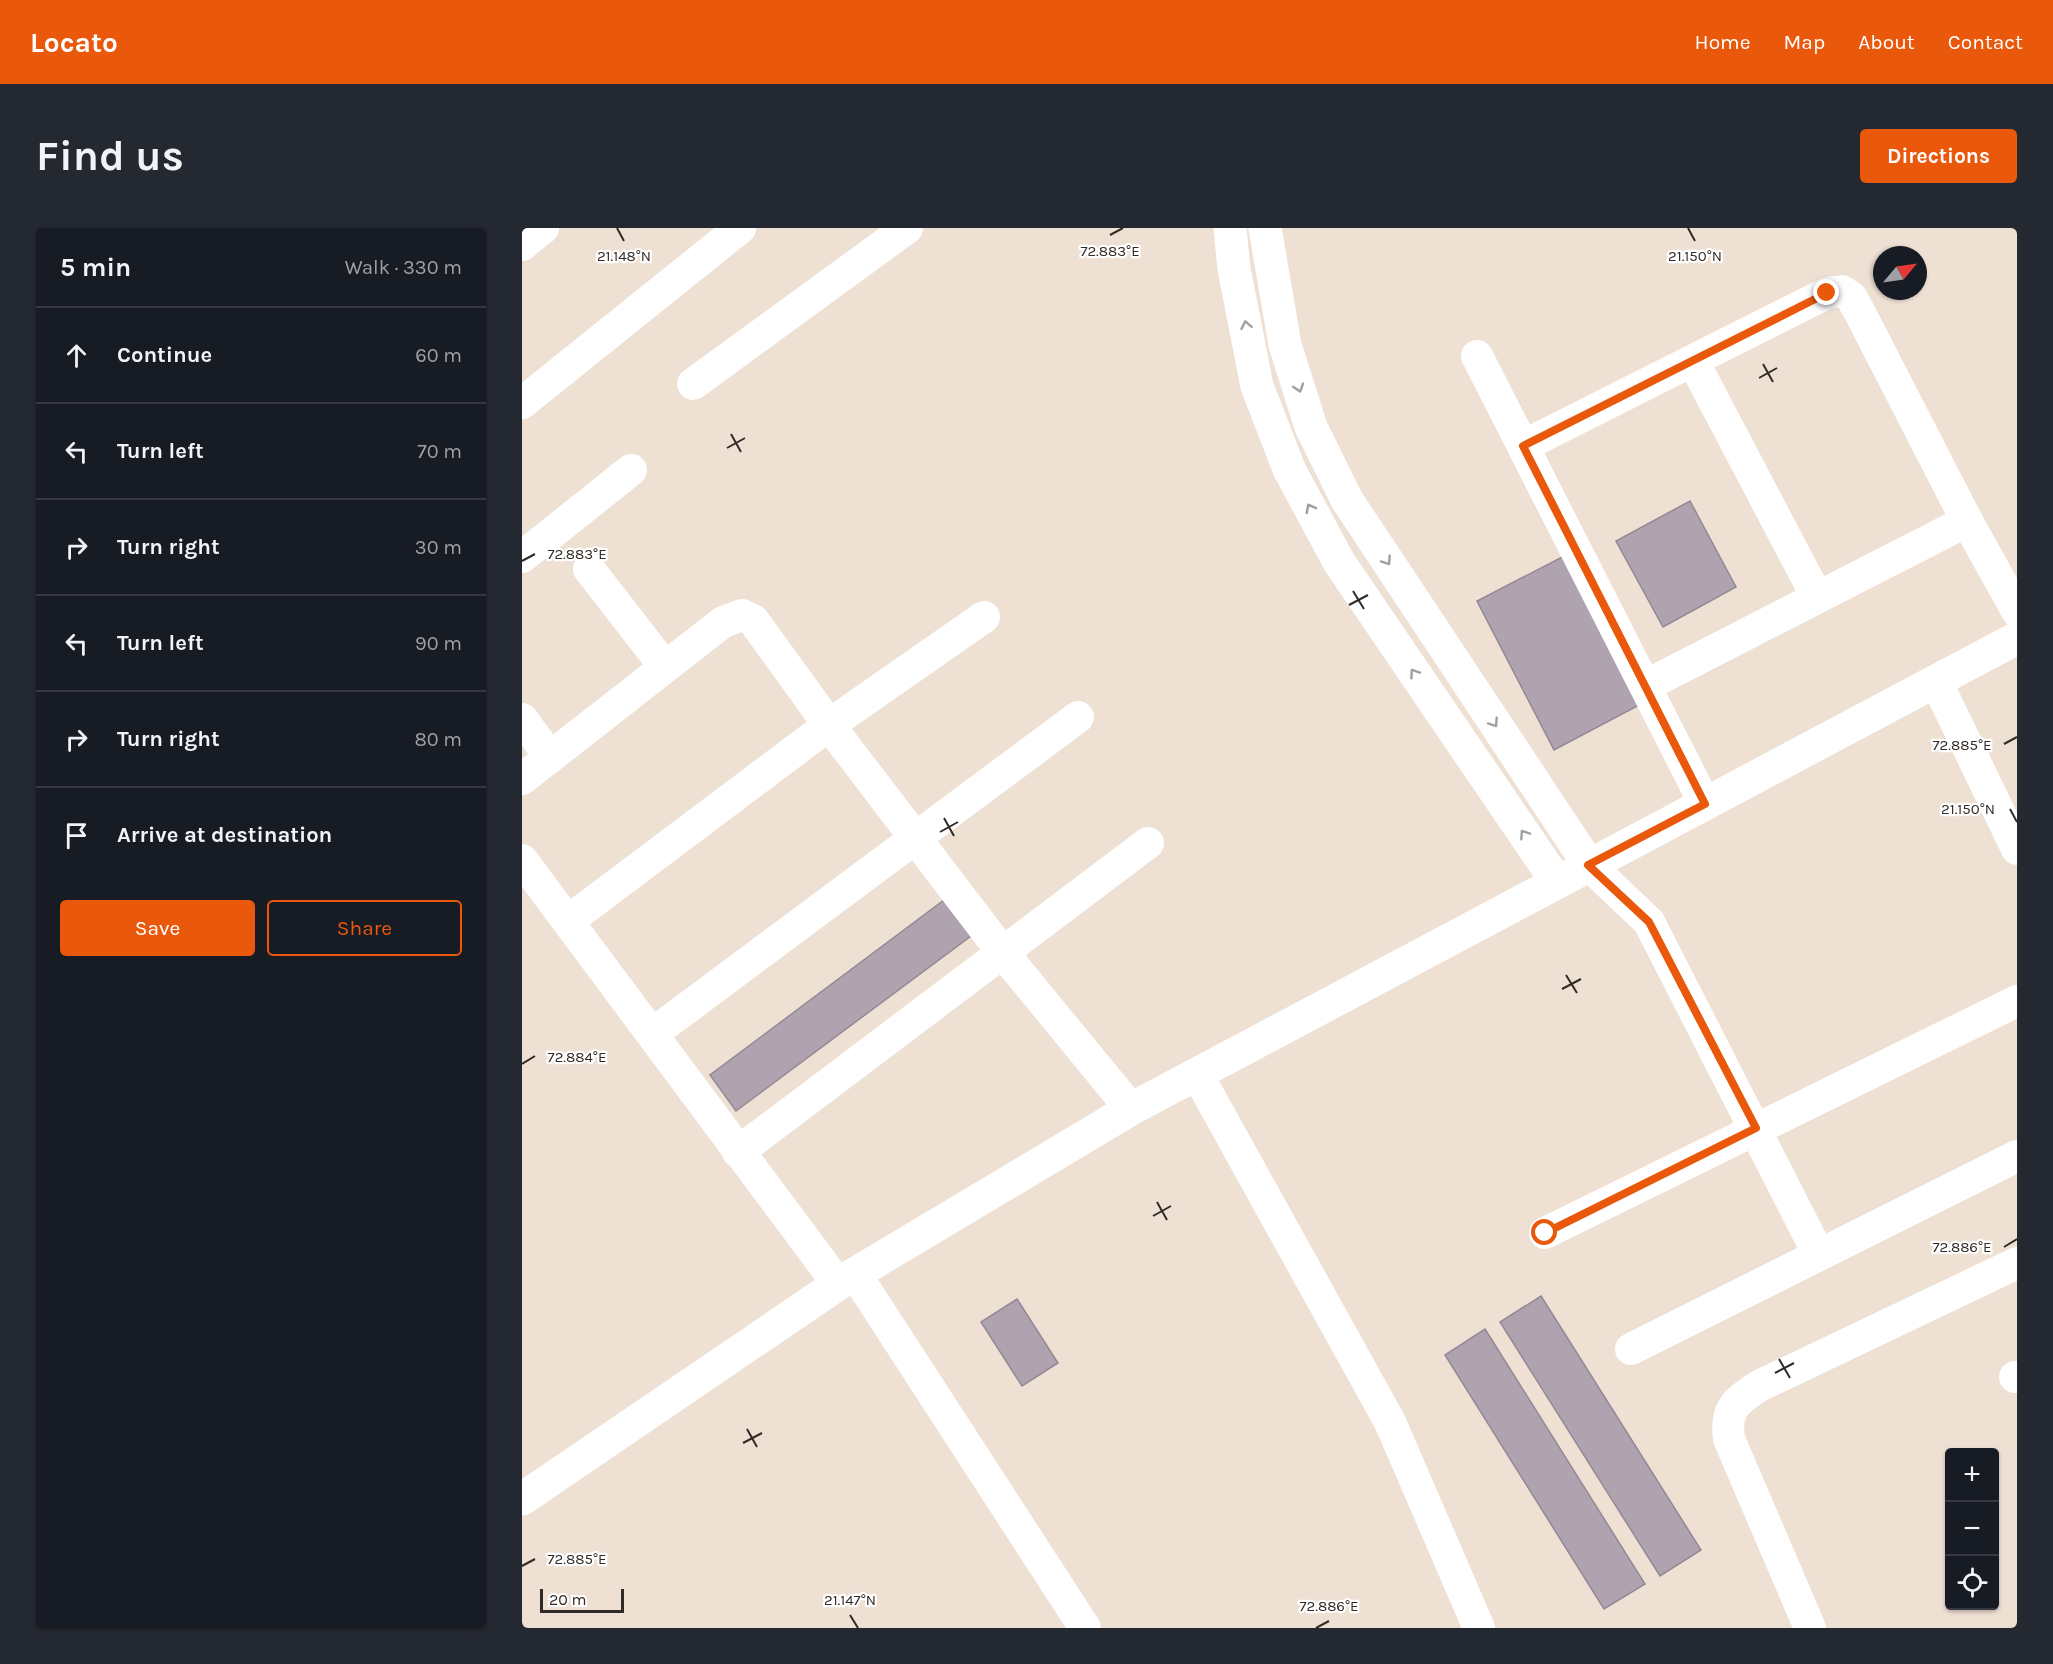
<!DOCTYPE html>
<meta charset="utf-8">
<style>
body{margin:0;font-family:Karla,sans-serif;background:#242831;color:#f1f3f6}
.controls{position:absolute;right:18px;bottom:18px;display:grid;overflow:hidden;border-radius:6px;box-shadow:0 2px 4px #0004}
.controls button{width:54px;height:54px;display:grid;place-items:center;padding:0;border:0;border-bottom:2px solid #363941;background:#171b24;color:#f1f3f6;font:30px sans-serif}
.compass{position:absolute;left:1351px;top:18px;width:54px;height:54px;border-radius:50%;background:#171b24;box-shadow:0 2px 4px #0004;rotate:61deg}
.scale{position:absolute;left:18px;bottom:15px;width:84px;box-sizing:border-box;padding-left:6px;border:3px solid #312b27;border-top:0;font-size:16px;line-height:21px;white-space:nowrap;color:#312b27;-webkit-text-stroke:4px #fff;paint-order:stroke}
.stop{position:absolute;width:18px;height:18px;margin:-14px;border:4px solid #ea580c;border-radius:50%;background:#fff}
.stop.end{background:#ea580c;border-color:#fff;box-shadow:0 2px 6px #0008}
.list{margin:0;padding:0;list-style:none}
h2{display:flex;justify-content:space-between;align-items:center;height:78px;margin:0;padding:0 24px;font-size:26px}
h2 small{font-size:20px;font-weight:400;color:#9ea1a6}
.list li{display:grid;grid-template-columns:39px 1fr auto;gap:18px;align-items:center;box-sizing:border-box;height:96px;padding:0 24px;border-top:2px solid #363941}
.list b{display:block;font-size:22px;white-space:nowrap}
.list em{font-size:20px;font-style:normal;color:#9ea1a6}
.actions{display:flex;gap:12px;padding:18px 24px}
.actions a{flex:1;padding:14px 0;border:2px solid #ea580c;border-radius:6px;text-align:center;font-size:21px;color:#ea580c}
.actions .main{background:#ea580c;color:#fff}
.icon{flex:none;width:33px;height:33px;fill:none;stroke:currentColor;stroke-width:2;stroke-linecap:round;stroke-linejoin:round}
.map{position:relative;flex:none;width:1495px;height:1400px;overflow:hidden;border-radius:6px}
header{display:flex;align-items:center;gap:36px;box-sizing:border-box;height:84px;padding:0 30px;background:#ea580c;color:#fff}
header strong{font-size:28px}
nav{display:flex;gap:33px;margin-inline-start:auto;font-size:21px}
.intro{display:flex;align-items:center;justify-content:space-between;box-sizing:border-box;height:144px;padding:0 36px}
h1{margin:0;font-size:42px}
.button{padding:15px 27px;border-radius:6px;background:#ea580c;color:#fff;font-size:21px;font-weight:700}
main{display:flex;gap:36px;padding:0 36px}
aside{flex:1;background:#171b24;border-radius:6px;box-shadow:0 2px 4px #0004}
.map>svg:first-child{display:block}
</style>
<header>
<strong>Locato</strong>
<nav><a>Home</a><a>Map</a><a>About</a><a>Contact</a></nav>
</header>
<div class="intro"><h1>Find us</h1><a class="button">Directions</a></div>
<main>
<aside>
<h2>5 min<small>Walk · 330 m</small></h2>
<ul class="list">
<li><svg class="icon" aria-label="ahead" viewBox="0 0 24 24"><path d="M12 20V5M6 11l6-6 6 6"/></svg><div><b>Continue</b></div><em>60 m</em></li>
<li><svg class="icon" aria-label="left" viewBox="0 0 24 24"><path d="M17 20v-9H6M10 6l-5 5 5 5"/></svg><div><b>Turn left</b></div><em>70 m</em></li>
<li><svg class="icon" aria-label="right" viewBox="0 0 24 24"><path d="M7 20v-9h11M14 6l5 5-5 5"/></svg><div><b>Turn right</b></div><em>30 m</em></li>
<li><svg class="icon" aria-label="left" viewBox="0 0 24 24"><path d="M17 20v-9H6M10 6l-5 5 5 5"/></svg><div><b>Turn left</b></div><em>90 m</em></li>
<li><svg class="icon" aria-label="right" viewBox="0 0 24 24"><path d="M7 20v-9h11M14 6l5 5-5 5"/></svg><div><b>Turn right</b></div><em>80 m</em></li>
<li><svg class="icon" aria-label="arrive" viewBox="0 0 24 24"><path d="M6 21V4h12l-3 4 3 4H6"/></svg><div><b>Arrive at destination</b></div></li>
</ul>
<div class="actions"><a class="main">Save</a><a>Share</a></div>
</aside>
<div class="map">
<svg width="1495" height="1400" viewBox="0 0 1495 1400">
<rect width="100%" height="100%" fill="#efe0d4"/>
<path fill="#b0a3b0" stroke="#958895" stroke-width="1.5" d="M1168,273L1214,359L1141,399L1094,313Z
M1046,326L1123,474L1032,522L955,373Z
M430,666L457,702L214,883L188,847Z
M1019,1068L1179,1322L1138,1348L978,1094Z
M495,1071L536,1135L500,1158L459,1094Z
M963,1101L1123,1356L1082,1381L923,1127Z"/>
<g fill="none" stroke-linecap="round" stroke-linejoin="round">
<path stroke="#fff" stroke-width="32" d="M0,17L21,0
M955,128L1183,576
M1171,133L1295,369
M171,156L385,0
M0,175L218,0
M1001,218L1305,65L1320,63L1329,69L1337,83L1445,293L1495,383
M0,329L109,242
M67,341L143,439
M1414,453L1495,621
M1123,458L1445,293
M0,491L28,529
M0,551L201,394L220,387L231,392L307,497L481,725L609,881
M0,632L316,1056
M1067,637L1127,694L1297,1027
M46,693L307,497L462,389
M130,806L556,489
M675,846L868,1194L957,1400
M216,924L626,615
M1023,1005L1495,773
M334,1047L563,1400
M1109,1121L1495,928
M1493,1149H1495
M1288,1400L1207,1211C1203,1181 1213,1174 1237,1158L1495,1035"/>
<path stroke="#fff" stroke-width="33" d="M708,0L712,41L735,158L767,241L817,334L1035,654
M743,0L763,117L789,199L825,272L1067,637
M0,1271L316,1056L609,881L1495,410"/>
</g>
<defs><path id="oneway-chevron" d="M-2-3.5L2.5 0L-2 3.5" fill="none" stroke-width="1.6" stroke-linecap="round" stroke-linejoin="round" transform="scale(1.5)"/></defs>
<g stroke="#a2a09e">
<use href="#oneway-chevron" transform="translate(724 97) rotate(-101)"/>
<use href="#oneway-chevron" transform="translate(777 160) rotate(72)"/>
<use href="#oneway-chevron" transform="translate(788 280) rotate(-118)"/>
<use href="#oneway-chevron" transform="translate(865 333) rotate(56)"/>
<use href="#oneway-chevron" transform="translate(892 445) rotate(-124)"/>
<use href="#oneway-chevron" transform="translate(972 495) rotate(56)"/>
<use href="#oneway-chevron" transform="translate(1002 606) rotate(-124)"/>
</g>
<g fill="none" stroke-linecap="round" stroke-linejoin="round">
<path stroke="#ea580c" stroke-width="8" d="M1023,1005L1234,900L1127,694L1066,637L1183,576L1001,218L1305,65"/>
</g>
<path fill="none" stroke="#312b27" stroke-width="2" d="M95,0L102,13M1166,0L1173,13M588,7L601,0M1241,136L1251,154M1237,150L1255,140M209,206L219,224M205,220L223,210M0,333L13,326M831,363L842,381M827,377L846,367M1482,516L1495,509M1488,581L1495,594M422,590L432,608M418,604L436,594M1044,747L1055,765M1040,761L1059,751M0,836L13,828M635,974L645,992M631,988L649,978M1482,1019L1495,1011M1257,1131L1268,1150M1253,1145L1272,1135M225,1201L235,1219M221,1215L240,1205M0,1338L13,1331M328,1387L336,1400M794,1400L807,1393"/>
<g font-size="15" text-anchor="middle" fill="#312b27" stroke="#fff" stroke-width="4.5" stroke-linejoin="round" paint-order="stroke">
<text x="588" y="28">72.883°E</text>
<text x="102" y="33">21.148°N</text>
<text x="1173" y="33">21.150°N</text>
<text x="55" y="331">72.883°E</text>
<text x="1440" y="522">72.885°E</text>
<text x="1446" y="586">21.150°N</text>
<text x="55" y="834">72.884°E</text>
<text x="1440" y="1024">72.886°E</text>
<text x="55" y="1336">72.885°E</text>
<text x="328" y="1377">21.147°N</text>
<text x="807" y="1383">72.886°E</text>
</g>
</svg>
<div class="controls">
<button>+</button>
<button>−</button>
<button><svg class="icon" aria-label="locate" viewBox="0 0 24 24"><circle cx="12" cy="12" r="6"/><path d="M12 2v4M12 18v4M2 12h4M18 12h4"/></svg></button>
</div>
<svg class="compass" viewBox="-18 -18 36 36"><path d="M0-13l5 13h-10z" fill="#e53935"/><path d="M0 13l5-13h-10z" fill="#9ea1a6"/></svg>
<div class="scale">20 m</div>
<div class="stop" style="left:1023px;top:1005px"></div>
<div class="stop end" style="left:1305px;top:65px"></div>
</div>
</main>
